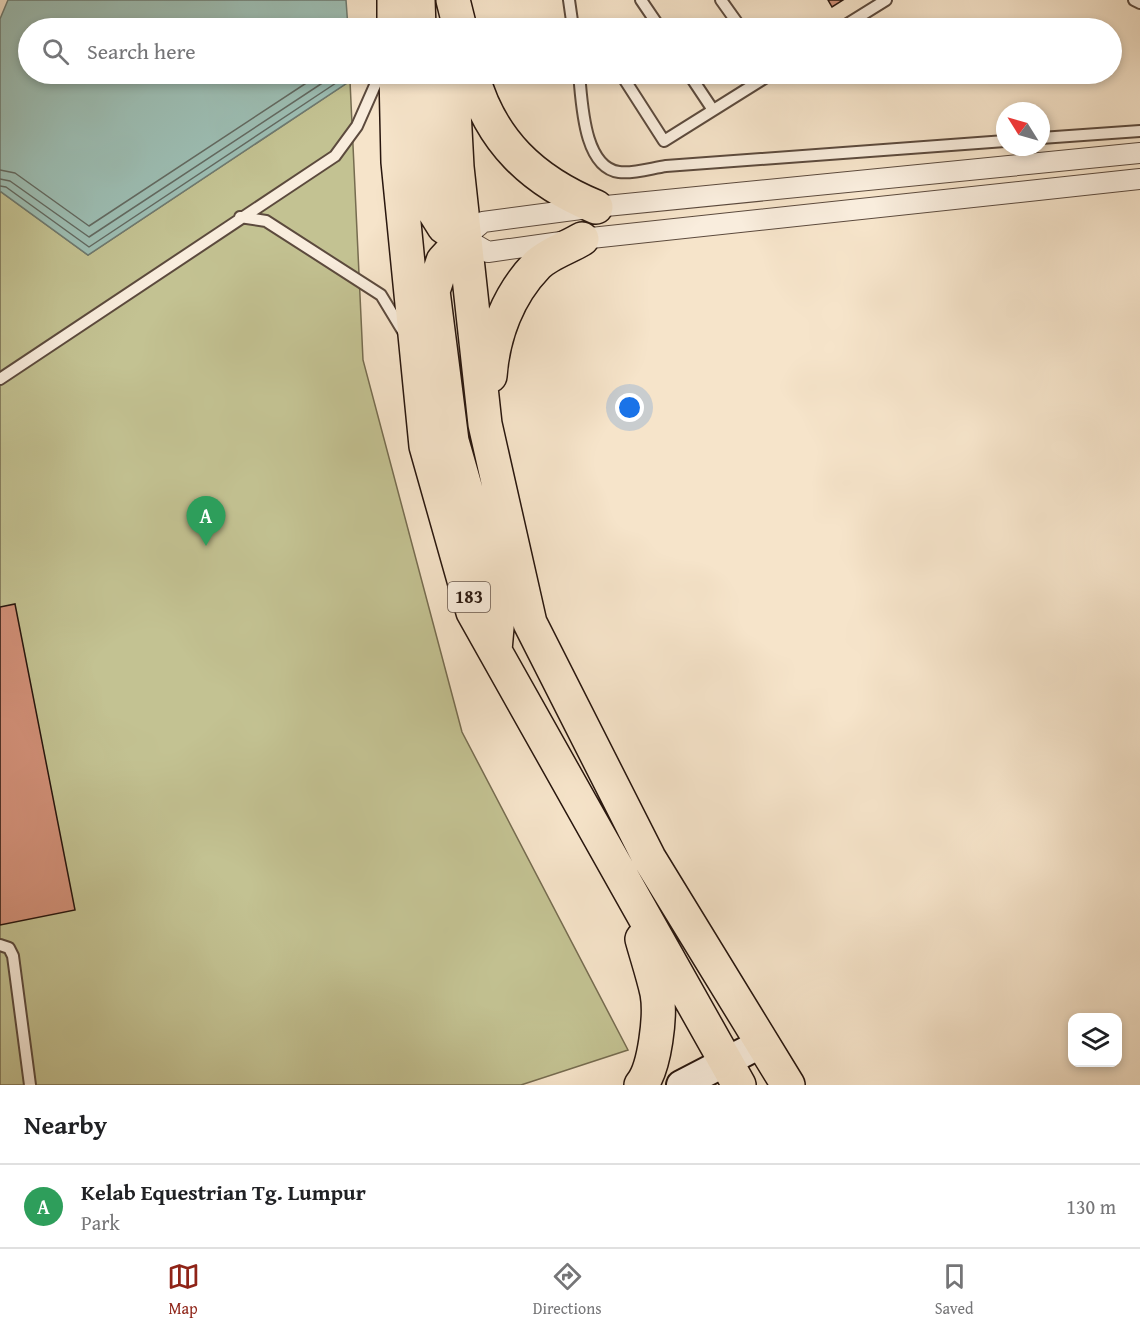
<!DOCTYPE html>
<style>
body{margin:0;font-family:"Gentium Book Plus",serif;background:#f2f2f2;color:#202124}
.controls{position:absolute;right:18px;bottom:18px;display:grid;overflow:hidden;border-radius:12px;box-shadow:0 3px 9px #0003}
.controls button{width:54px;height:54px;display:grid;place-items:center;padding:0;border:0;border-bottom:2px solid #e0e0e0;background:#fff;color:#202124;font:30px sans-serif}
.compass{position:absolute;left:996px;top:102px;width:54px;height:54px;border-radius:50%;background:#fff;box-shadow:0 3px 9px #0003;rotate:307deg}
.you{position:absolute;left:630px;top:408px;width:21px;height:21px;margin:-15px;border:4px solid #fff;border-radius:50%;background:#1a73e8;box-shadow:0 0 0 9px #1a73e833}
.badge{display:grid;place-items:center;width:39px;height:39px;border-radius:50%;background:#8f2418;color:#fff;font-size:20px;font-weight:700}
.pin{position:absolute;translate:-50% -50px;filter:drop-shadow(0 2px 3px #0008)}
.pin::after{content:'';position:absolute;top:32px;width:21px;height:18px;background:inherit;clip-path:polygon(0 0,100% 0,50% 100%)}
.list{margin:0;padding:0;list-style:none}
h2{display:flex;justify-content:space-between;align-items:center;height:78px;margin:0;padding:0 24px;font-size:26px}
h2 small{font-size:20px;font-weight:400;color:#757577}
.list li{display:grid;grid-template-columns:39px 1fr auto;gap:18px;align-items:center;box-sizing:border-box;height:84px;padding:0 24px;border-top:2px solid #e0e0e0}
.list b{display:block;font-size:22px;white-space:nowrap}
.list p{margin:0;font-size:20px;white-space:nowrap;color:#757577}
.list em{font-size:20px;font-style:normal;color:#757577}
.icon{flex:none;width:33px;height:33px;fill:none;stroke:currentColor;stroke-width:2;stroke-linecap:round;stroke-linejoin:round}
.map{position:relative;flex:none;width:1140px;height:1085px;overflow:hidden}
.search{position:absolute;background:#fff;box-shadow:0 3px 9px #0003;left:18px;right:18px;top:18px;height:66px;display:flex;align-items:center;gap:15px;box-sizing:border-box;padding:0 21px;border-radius:33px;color:#757577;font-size:22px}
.sheet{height:162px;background:#fff}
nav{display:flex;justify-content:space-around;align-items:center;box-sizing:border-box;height:84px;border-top:2px solid #e0e0e0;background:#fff;font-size:16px;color:#757577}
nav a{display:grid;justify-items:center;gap:3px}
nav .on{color:#8f2418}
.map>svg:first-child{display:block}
</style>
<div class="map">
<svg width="1140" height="1085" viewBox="0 0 1140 1085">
<rect width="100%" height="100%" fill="#f6e4ca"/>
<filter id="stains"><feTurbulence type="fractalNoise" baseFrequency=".00333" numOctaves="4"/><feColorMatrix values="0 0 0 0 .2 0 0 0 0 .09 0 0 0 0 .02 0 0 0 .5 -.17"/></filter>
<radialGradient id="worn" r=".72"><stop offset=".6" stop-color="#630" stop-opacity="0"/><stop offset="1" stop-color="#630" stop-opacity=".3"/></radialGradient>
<path fill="#c3c292" stroke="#766c50" stroke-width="1.5" d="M350,81L363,360L462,732L628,1050L521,1085H0V191L88,255Z"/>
<path fill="#9dbfb5" stroke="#6e7b72" stroke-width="1.5" d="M8,0H346L348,28H28V74H350V81L88,255L0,191V19Z"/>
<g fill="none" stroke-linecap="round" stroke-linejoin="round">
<path stroke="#626a62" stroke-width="1.5" d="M0,170L15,173L89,226L320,74
M0,179L10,181L89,237L336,74
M0,186L6,187L89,247L342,79L344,74"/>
</g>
<path fill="#d19078" stroke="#28160e" stroke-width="1.5" d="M828,0H843L832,7Z
M15,604L75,910L0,925V607Z"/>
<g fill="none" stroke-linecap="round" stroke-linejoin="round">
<g stroke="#5c4a3d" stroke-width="14">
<path id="service" d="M569,0L573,28
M641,0L660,28
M721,0L741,28
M1134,0L1140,3
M841,28L886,0
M579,74C582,101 583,167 619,172C633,174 652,168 666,166L1005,141
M621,74L664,141L771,74
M689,74L713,110
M1041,138L1140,131
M240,217L266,221L381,295L404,333
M0,379L335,156L357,126L380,74
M0,945L9,948L13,956L30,1085"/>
</g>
<g stroke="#5c4a3d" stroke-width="22">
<path id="minor" d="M1140,153L596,207L483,222L464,238L488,252L582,239L1140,179"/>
</g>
<g stroke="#28160e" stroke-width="32">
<path id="secondary" d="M681,1085L762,1043"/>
</g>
<g stroke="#28160e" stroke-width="36">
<path id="trunk" d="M394,0V28
M418,0L419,28
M453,0L460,28
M396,74L398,162L426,446L473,612L739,1085
M422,74L429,203L444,227L464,238
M452,74L457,167L485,424L530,623L649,858L788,1085
M472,74C490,141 533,181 596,207
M464,238L443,261L433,291L452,441L499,605L495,650
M490,376C493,335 508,295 537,265C548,254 569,247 582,239
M641,1085C655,1068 661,1015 657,993C653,975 647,957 642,939"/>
</g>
<use href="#service" stroke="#f9eddd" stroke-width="10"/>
<use href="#minor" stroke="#f9eddd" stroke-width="20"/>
<use href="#secondary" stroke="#f9eddd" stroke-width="28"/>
<use href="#trunk" stroke="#f6e4ca" stroke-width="33"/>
</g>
<g text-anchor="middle" stroke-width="5" stroke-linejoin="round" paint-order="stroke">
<rect fill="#f9eddd" stroke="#67564c" stroke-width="1.5" x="448" y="582" width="42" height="30" rx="4.5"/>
<g font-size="18" font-weight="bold" fill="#28160e">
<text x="469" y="603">183</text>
</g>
</g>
<rect width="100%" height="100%" filter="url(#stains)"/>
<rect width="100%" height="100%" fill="url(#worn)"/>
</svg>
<div class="controls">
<button><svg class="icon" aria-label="layers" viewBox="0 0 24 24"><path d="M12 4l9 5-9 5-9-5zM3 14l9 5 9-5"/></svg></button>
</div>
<svg class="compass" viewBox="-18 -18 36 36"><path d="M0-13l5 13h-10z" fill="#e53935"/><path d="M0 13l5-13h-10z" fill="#757577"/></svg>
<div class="you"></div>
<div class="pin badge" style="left:206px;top:546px;background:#2e9e5b">A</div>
<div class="search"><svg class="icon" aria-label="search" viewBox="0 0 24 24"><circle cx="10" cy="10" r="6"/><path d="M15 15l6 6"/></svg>Search here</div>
</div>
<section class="sheet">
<h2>Nearby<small></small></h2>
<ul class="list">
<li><span class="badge" style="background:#2e9e5b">A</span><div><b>Kelab Equestrian Tg. Lumpur</b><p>Park</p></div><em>130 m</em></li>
</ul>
</section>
<nav>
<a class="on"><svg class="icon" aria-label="map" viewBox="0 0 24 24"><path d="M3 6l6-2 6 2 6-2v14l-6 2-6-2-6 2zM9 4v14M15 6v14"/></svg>Map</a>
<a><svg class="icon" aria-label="directions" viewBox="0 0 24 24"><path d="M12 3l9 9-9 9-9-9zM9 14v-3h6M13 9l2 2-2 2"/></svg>Directions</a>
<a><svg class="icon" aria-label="saved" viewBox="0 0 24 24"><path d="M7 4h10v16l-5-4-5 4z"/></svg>Saved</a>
</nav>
